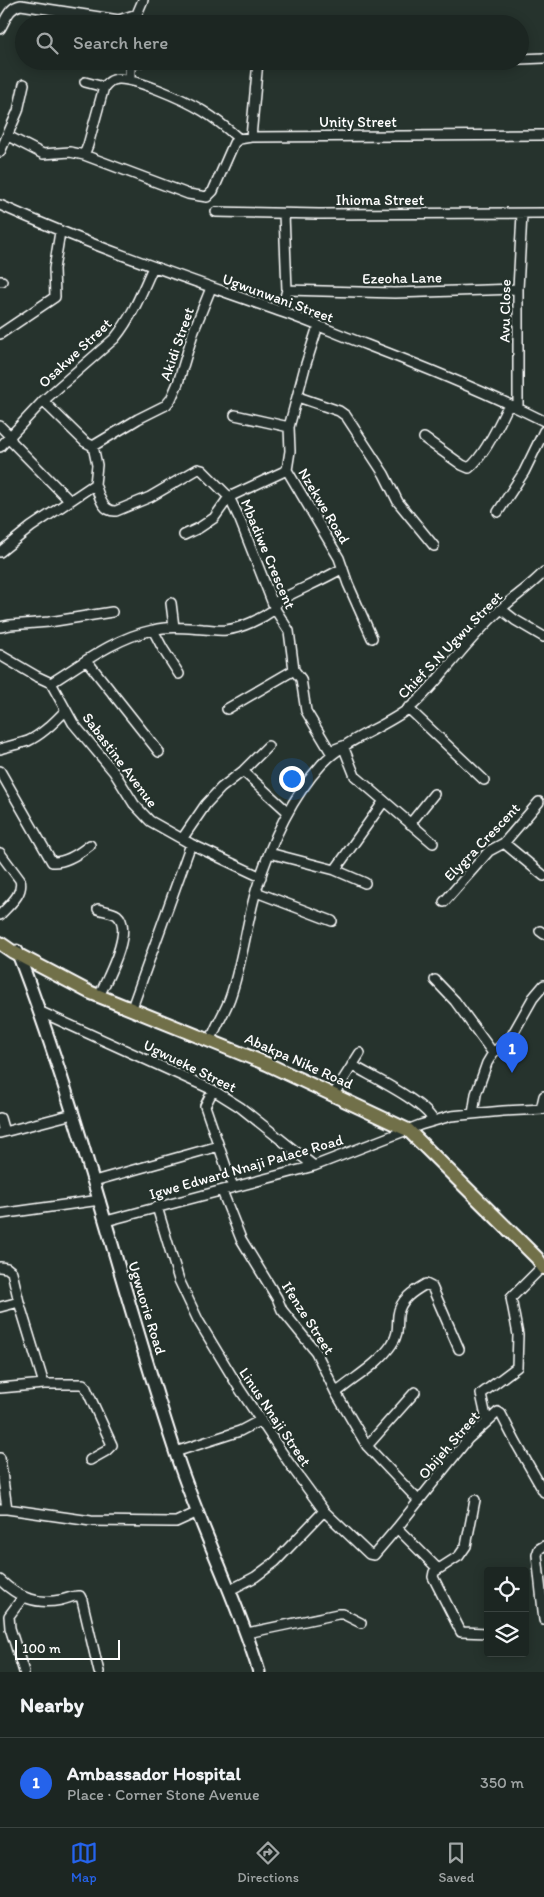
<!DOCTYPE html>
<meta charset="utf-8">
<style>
body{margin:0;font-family:Itim,sans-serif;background:#252e2a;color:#f1f3f6}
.controls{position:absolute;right:15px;bottom:15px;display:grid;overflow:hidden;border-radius:5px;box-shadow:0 2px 12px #0003}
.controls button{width:45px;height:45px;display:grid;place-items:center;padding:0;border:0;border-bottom:1px solid #3a4340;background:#1c2622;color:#f1f3f6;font:25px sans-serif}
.scale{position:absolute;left:15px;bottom:12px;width:105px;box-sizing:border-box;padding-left:5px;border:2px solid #fff;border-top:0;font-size:14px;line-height:18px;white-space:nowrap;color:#fff;-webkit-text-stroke:4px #26332d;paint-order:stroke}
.you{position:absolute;left:291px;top:778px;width:18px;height:18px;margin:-12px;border:4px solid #fff;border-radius:50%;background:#1a73e8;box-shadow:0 0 0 8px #1a73e833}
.badge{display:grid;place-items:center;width:32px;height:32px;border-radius:50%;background:#2563eb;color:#fff;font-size:16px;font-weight:700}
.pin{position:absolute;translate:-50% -41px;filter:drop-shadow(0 1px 2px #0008)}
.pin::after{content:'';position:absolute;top:26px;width:18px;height:15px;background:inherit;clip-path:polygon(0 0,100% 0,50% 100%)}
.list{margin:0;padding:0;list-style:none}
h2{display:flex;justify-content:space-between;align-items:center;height:65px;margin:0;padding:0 20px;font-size:21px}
h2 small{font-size:16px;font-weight:400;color:#a0a5a5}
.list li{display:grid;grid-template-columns:32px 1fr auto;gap:15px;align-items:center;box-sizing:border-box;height:90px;padding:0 20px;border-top:1px solid #3a4340}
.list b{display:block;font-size:19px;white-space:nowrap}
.list p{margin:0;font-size:16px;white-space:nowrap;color:#a0a5a5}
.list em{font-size:16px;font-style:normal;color:#a0a5a5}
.icon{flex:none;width:28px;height:28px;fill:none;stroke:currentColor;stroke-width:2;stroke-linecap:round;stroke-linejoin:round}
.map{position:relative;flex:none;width:544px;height:1672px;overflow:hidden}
.search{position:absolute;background:#1c2622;box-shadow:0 2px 12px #0003;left:15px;right:15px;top:15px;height:55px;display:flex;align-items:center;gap:12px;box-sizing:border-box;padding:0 18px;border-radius:28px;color:#a0a5a5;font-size:19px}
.sheet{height:155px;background:#1c2622}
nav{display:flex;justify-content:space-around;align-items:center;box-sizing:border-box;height:70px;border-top:1px solid #3a4340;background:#1c2622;font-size:14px;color:#a0a5a5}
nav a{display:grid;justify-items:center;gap:2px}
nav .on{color:#2563eb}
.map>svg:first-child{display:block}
</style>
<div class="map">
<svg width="544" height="1672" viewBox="0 0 544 1672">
<rect width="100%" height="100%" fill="#26332d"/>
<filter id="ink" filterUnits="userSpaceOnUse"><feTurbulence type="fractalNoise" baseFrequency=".02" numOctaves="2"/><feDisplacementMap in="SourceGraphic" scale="10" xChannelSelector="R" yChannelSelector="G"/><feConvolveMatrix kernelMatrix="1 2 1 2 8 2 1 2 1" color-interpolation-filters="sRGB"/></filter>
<g filter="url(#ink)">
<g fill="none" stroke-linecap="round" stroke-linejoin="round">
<g stroke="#fff" stroke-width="12">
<path id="street" d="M0,29C6,19 9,7 21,5L119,20L137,14L143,0
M520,59L544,58
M130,80V69L132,64L143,61
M85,82L104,87
M8,136L43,154L70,152L84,155L188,194L207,197L213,191L234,143L239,139L251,137L544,135
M251,137L258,61
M0,152L18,111L24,84
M84,155L88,145L104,87C107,84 109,81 113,80C129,74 187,101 203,111C216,119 228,129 239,139
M0,205C91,246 185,278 279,311C309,321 337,334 367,345C427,368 486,392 544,421
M216,212L319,214L544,213
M0,281H2
M287,290L395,293L518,289
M281,311L287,290L284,214
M318,326L305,367L289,427L290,451L287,470L339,558L348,584L372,638
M0,334L55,297L54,269L60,232
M298,397L339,411L346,416L384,474L398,502L434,546
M43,401L85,442L93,446
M518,408V289L522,214
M235,415L289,427
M0,426L10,436L12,442L69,500
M424,438L462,465L469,468C484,457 501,421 509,404
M0,447L43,401L115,338C132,317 142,292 153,267
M95,484L97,465L93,446L138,419L166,405L171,399L178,383L194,330L211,288
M498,512L524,472L544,431
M184,535L199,528L214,518L229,497L287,470
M0,552L31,527L95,484C99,495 102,512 116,511L150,497L198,469L202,470L229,497L240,520L275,609L289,631L294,670L301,679L306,711L330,751L343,746L355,776L433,843
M171,603L174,627
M501,609L515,620L544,637
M0,627L10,625L49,622L112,612
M153,630L163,649L179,674
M0,655L36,676L51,683L73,723L114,772L134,804L150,821L191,844L261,877
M87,661L159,752
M51,683C83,663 115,638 153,630C169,626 186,628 203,629C210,629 218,631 226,630C242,628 261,619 275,609L276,602C298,590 321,581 343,568
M408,708L484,780
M227,709L294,670
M0,749C9,746 19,744 28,741C43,734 55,722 66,710
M0,771L52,862C65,863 80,853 90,845
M243,771L288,812
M410,824L434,794
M182,839L206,804L221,788L243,771L268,746
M504,843L544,876
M0,853L20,880C24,894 9,905 0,915
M269,853L335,870
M365,883L335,870L384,801
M256,892L332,921
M444,902L489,851L504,843L539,802
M98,909C104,911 113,912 117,915C134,929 108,977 101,992
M540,931L544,934
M435,980L455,1001L493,1053
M133,1005L191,844
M41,1012L213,1090L240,1107L314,1166
M211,1040C216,1025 225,1012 230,998C242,964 246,926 256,891C269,847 290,799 322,764C346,739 381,729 408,709C425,696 438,678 452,662C467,644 484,625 501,609C515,596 531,586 544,572
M352,1065C372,1077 423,1101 433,1120
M213,1090L205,1106L233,1187
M334,1094L360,1053
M541,1109L544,1096
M473,1114L476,1094L487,1063L493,1053L511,1037L533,998L544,985
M0,1118L4,1132
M0,1133L73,1114
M94,1181L219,1146
M222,1191L241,1239L277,1298L282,1310L316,1352L336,1393L367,1446L419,1501
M157,1207L179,1280L198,1320L239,1388L289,1463L324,1511L369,1554L374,1555L397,1528L468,1439L498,1412L501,1414L516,1443L544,1492
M0,1214L100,1200
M106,1221L314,1166L420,1125L451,1116L503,1111L544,1109
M0,1267L7,1268L12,1272L19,1302L44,1384
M0,1307L19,1302
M0,1388L44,1384H83L85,1386L112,1445L106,1451L90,1460
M336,1393C355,1377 378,1365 392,1344C399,1334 397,1326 398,1315C400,1299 414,1291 426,1284L432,1287L459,1349
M487,1421L481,1394L517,1367L518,1335L511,1298L542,1267
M367,1446L415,1392
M175,1452L240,1431L261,1420
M0,1458L7,1509
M475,1500L466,1546L459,1556L434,1572L433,1577L461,1632L488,1633
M0,1509H7L91,1521L171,1522H176L198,1512
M397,1528L438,1569
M0,1580C18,1597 35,1605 61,1600C67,1599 73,1595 80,1596L82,1600L99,1672
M230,1590L255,1577L275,1562L324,1511
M23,1597L9,1616L10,1628L24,1672
M544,1620L537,1555L539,1549L544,1546
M247,1633L338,1614H343L361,1623"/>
</g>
<g stroke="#fff" stroke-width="15">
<path id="secondary" d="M17,951C80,1114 120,1285 175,1451C199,1526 236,1596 259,1672"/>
</g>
<g stroke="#fff" stroke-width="16">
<path id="primary" d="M0,943L13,952L89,992L267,1064L408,1130L537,1258L544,1268"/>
</g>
<use href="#street" stroke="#26332d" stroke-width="9"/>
<use href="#secondary" stroke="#26332d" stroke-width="11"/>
<use href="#primary" stroke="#716f4a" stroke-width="12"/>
</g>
</g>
<g text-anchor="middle" stroke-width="4.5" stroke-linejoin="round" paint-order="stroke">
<g font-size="15" fill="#fff" stroke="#26332d">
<text x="358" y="127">Unity Street</text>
<text x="380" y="205">Ihioma Street</text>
<text transform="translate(402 278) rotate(-1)" y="5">Ezeoha Lane</text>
<text transform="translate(278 298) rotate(20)" y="5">Ugwunwani Street</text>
<text transform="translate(505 311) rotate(-89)" y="5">Avu Close</text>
<text transform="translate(177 344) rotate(-71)" y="5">Akidi Street</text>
<text transform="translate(75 353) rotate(-43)" y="5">Osakwe Street</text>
<text transform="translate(324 506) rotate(59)" y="5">Nzekwe Road</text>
<text transform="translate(268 554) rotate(67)" y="5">Mbadiwe Crescent</text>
<text transform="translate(450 645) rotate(-46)" y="5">Chief S.N Ugwu Street</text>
<text transform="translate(120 760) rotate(53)" y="5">Sabastine Avenue</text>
<text transform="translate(482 842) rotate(-46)" y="5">Elygra Crescent</text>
<text transform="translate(299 1061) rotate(24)" y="5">Abakpa Nike Road</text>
<text transform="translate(190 1066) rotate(26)" y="5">Ugwueke Street</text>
<text transform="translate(246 1167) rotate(-16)" y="5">Igwe Edward Nnaji Palace Road</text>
<text transform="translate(147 1308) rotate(73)" y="5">Ugwuorie Road</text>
<text transform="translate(308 1318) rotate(57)" y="5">Ifenze Street</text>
<text transform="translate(275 1417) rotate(56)" y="5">Linus Nnaji Street</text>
<text transform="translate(449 1445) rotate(-49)" y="5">Obijeh Street</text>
</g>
</g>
</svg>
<div class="controls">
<button><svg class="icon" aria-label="locate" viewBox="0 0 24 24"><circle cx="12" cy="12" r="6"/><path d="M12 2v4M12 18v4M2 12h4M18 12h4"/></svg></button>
<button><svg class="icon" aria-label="layers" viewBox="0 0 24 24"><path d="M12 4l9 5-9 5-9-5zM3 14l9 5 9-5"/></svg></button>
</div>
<div class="scale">100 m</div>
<div class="you"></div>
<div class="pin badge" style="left:512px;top:1073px">1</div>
<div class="search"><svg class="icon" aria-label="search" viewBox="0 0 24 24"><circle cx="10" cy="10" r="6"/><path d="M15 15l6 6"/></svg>Search here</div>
</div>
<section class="sheet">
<h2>Nearby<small></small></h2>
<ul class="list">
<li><span class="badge">1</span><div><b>Ambassador Hospital</b><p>Place · Corner Stone Avenue</p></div><em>350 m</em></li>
</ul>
</section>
<nav>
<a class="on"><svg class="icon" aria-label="map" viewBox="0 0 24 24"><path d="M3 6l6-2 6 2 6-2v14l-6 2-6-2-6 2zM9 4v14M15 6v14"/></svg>Map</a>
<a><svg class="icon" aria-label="directions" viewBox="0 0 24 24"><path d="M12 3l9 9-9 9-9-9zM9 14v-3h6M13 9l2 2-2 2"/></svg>Directions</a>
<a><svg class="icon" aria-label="saved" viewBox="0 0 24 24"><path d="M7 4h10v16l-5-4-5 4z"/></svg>Saved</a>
</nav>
